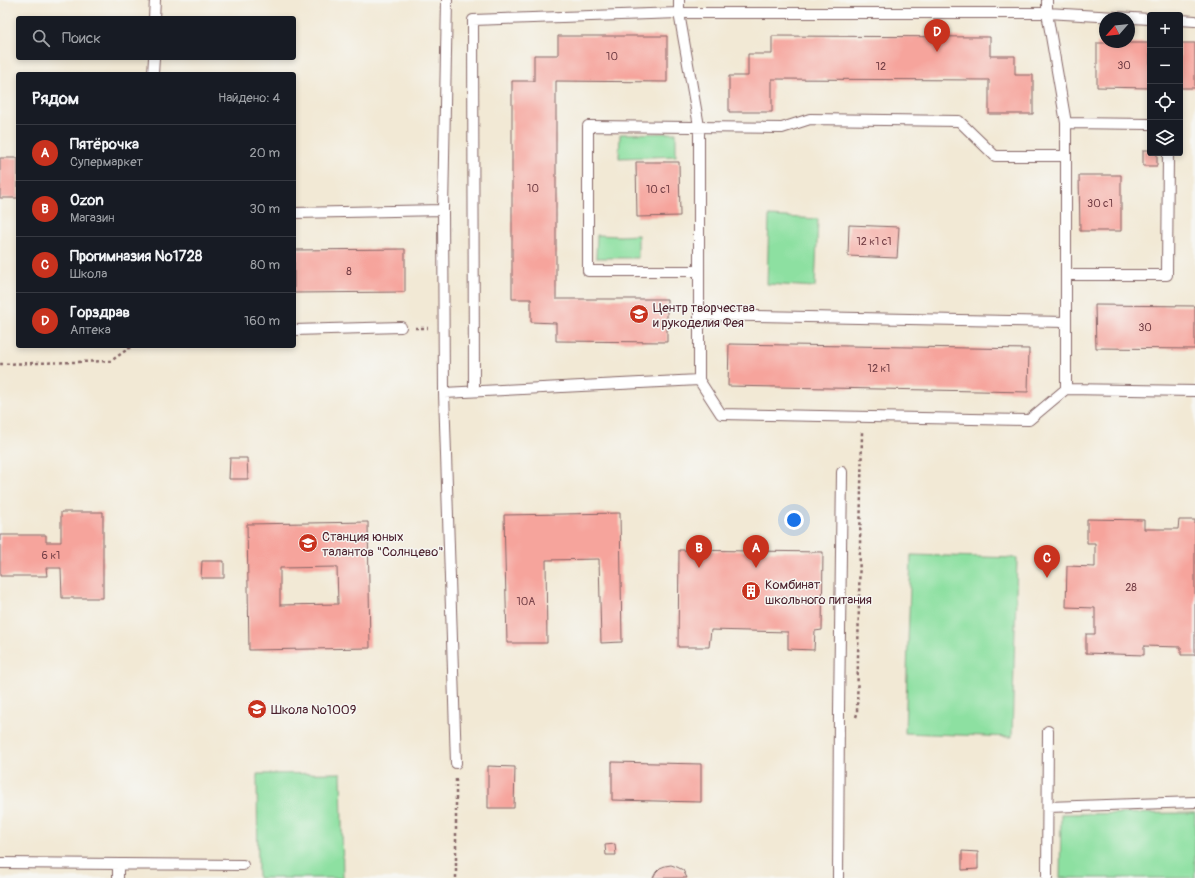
<!DOCTYPE html>
<html lang="ru">
<meta charset="utf-8">
<style>
body{margin:0;font-family:Pangolin,sans-serif;background:#20242c;color:#f1f3f6}
.controls{position:absolute;right:12px;top:12px;display:grid;overflow:hidden;border-radius:4px;box-shadow:0 2px 6px #0003}
.controls button{width:36px;height:36px;display:grid;place-items:center;padding:0;border:0;border-bottom:1px solid #363941;background:#171b24;color:#f1f3f6;font:20px sans-serif}
.compass{position:absolute;left:1099px;top:12px;width:36px;height:36px;border-radius:50%;background:#171b24;box-shadow:0 2px 6px #0003;rotate:242deg}
.you{position:absolute;left:794px;top:520px;width:14px;height:14px;margin:-10px;border:3px solid #fff;border-radius:50%;background:#1a73e8;box-shadow:0 0 0 6px #1a73e833}
.badge{display:grid;place-items:center;width:26px;height:26px;border-radius:50%;background:#c8321e;color:#fff;font-size:13px;font-weight:700}
.pin{position:absolute;translate:-50% -33px;filter:drop-shadow(0 1px 2px #0008)}
.pin::after{content:'';position:absolute;top:21px;width:14px;height:12px;background:inherit;clip-path:polygon(0 0,100% 0,50% 100%)}
.list{margin:0;padding:0;list-style:none}
h2{display:flex;justify-content:space-between;align-items:center;height:52px;margin:0;padding:0 16px;font-size:17px}
h2 small{font-size:13px;font-weight:400;color:#9ea1a6}
.list li{display:grid;grid-template-columns:26px 1fr auto;gap:12px;align-items:center;box-sizing:border-box;height:56px;padding:0 16px;border-top:1px solid #363941}
.list b{display:block;font-size:15px;white-space:nowrap}
.list p{margin:0;font-size:13px;white-space:nowrap;color:#9ea1a6}
.list em{font-size:13px;font-style:normal;color:#9ea1a6}
.icon{flex:none;width:22px;height:22px;fill:none;stroke:currentColor;stroke-width:2;stroke-linecap:round;stroke-linejoin:round}
.map{position:relative;flex:none;width:1195px;height:878px;overflow:hidden}
.search{position:absolute;background:#171b24;box-shadow:0 2px 6px #0003;left:16px;top:16px;width:280px;height:44px;display:flex;align-items:center;gap:10px;box-sizing:border-box;padding:0 14px;border-radius:4px;color:#9ea1a6;font-size:15px}
.panel{position:absolute;background:#171b24;box-shadow:0 2px 6px #0003;left:16px;top:72px;width:280px;height:276px;border-radius:4px}
.map>svg:first-child{display:block}
</style>
<div class="map">
<svg width="1195" height="878" viewBox="0 0 1195 878">
<rect width="100%" height="100%" fill="#f6f6f2"/>
<filter id="ink" filterUnits="userSpaceOnUse"><feTurbulence type="fractalNoise" baseFrequency=".025" numOctaves="2"/><feDisplacementMap in="SourceGraphic" scale="8" xChannelSelector="R" yChannelSelector="G"/><feConvolveMatrix kernelMatrix="1 2 1 2 8 2 1 2 1" color-interpolation-filters="sRGB"/></filter>
<filter id="wash" filterUnits="userSpaceOnUse"><feTurbulence type="fractalNoise" baseFrequency=".012" numOctaves="4" result="noise"/><feDisplacementMap in="SourceGraphic" scale="16" xChannelSelector="R" yChannelSelector="G"/><feGaussianBlur stdDeviation="0.9" result="paint"/><feColorMatrix in="noise" values="0 0 0 0 0 0 0 0 0 0 0 0 0 0 0 0 0 1.4 0 .05"/><feComposite in="paint" operator="in"/></filter>
<g filter="url(#wash)">
<rect width="100%" height="100%" fill="#f2e9d5"/>
<path fill="#8de0a1" stroke="#6c8066" d="M676,133V156L619,158L620,134Z
M769,216L818,219L815,287L767,284Z
M597,235L620,236L638,235V258H596Z
M911,555L1017,558L1012,737L905,733Z
M341,773L343,878H258L257,774Z
M1195,813V878H1060L1061,814Z"/>
<g id="blocks">
<path fill="#f6a49c" fill-rule="evenodd" d="M558,36H667V82L556,81V299H667V342L556,341V323L531,322V299H512V81H534V55H558Z
M772,36L990,37V56H1015V75H1033V114H989V80L772,79V112H729V76H748V54H772Z
M1097,43H1150V88L1097,87Z
M1180,43H1195V88H1180Z
M1143,150H1150V153H1157V166H1143Z
M0,158H18V198H0Z
M636,162H679L680,216L637,217Z
M1079,175H1121V231H1080Z
M849,225L899,227L897,258L848,256Z
M405,249V292L294,293V250Z
M1095,305L1195,306V349L1096,348Z
M729,344L1029,349L1028,392L728,386Z
M230,458H247L248,479H229Z
M61,512H103V598H62L61,568H46L47,576H0V535H46V542H61Z
M620,513L622,642L601,643L599,559L546,560L547,643H507L504,515Z
M1087,519L1144,520V529H1178L1179,520H1195V655H1181V647L1144,646V655L1086,653V634H1095V608L1066,607L1067,566L1095,567V543H1087Z
M368,522L370,648L249,650L247,524ZM337,567L338,604L280,605V568Z
M679,550L823,552L822,630L815,631L814,650L788,649V632L711,630L709,647H678Z
M202,561H224V578H201Z
M612,762L701,764V802L612,800Z
M488,766L515,767L514,808H488Z
M615,844L616,855H606L605,845Z
M962,851L978,852V869L962,870Z
M671,865L677,867L683,870L687,878H653L656,872L660,868L665,866Z"/>
</g>
</g>
<g filter="url(#ink)">
<use href="#blocks" fill-opacity="0" stroke="#856666" stroke-width="1"/>
<g fill="none" stroke-linecap="round" stroke-linejoin="round">
<g stroke="#856666" stroke-width="12">
<path id="lane" d="M447,0L443,210L444,393L699,380V126L679,13V0
M154,18L155,0
M1180,20L1195,21
M153,74L154,58
M1066,123L1150,124
M294,213L443,210
M699,271H588V126L782,128L810,119L959,121L995,156H1066
M1066,275H1167L1168,153
M699,315L1066,322V123L1047,13V0
M1066,322V389L1195,391
M294,330L401,327
M699,380L721,414L1029,420L1066,389
M474,391L473,20L679,13H1047L1150,19
M444,393L456,763
M1048,807L1195,802
M0,863L243,865
M118,878V864
M838,878L839,713L842,472
M1047,878L1048,731"/>
</g>
<path stroke="#856666" stroke-width="2.5" stroke-dasharray="3 3" stroke-linecap="butt" d="M415,328H428
M0,364L111,361L132,346
M856,717L857,714L862,432
M456,878V779"/>
<use href="#lane" stroke="#fff" stroke-width="10"/>
</g>
</g>
<defs>
<g id="school-disc" transform="scale(1)"><circle r="9.5" fill="#c8321e" stroke="#f6f6f2"/><path d="M0-5L7-2L0 1L-7-2ZM-4 1L0 2.5L4 1V4Q0 6-4 4Z" fill="#fff"/></g>
<g id="building-disc" transform="scale(1)"><circle r="9.5" fill="#c8321e" stroke="#f6f6f2"/><path d="M-4-6H4V6H1V3H-1V6H-4ZM-2.5-4.3h1.7v1.8h-1.7ZM.8-4.3h1.7v1.8H.8ZM-2.5-1h1.7V.8h-1.7ZM.8-1h1.7V.8H.8Z" fill="#fff"/></g>
</defs>
<g fill-rule="evenodd">
<use href="#school-disc" x="639" y="314"/>
<use href="#school-disc" x="308" y="543"/>
<use href="#building-disc" x="751" y="591"/>
<use href="#school-disc" x="257" y="709"/>
</g>
<g text-anchor="middle" stroke-width="3" stroke-linejoin="round" paint-order="stroke">
<g font-size="11" fill="#754047">
<text x="612" y="60">10</text>
<text x="1124" y="69">30</text>
<text x="881" y="70">12</text>
<text x="533" y="192">10</text>
<text x="658" y="193">10 с1</text>
<text x="1100" y="207">30 с1</text>
<text x="874" y="245">12 к1 с1</text>
<text x="349" y="275">8</text>
<text x="1145" y="331">30</text>
<text x="879" y="372">12 к1</text>
<text x="51" y="559">6 к1</text>
<text x="1131" y="591">28</text>
<text x="526" y="605">10А</text>
</g>
<g font-size="13" fill="#4a1f2b" stroke="#f6f6f2" text-anchor="start">
<text x="653" y="312">Центр творчества<tspan x="653" dy="15">и рукоделия Фея</tspan></text>
<text x="322" y="541">Станция юных<tspan x="322" dy="15">талантов "Солнцево"</tspan></text>
<text x="765" y="589">Комбинат<tspan x="765" dy="15">школьного питания</tspan></text>
<text x="271" y="714">Школа №1009</text>
</g>
</g>
</svg>
<div class="controls">
<button>+</button>
<button>−</button>
<button><svg class="icon" aria-label="locate" viewBox="0 0 24 24"><circle cx="12" cy="12" r="6"/><path d="M12 2v4M12 18v4M2 12h4M18 12h4"/></svg></button>
<button><svg class="icon" aria-label="layers" viewBox="0 0 24 24"><path d="M12 4l9 5-9 5-9-5zM3 14l9 5 9-5"/></svg></button>
</div>
<svg class="compass" viewBox="-18 -18 36 36"><path d="M0-13l5 13h-10z" fill="#e53935"/><path d="M0 13l5-13h-10z" fill="#9ea1a6"/></svg>
<div class="you"></div>
<div class="pin badge" style="left:756px;top:568px">A</div>
<div class="pin badge" style="left:699px;top:568px">B</div>
<div class="pin badge" style="left:1047px;top:578px">C</div>
<div class="pin badge" style="left:937px;top:52px">D</div>
<div class="search"><svg class="icon" aria-label="search" viewBox="0 0 24 24"><circle cx="10" cy="10" r="6"/><path d="M15 15l6 6"/></svg>Поиск</div>
<section class="panel">
<h2>Рядом<small>Найдено: 4</small></h2>
<ul class="list">
<li><span class="badge">A</span><div><b>Пятёрочка</b><p>Супермаркет</p></div><em>20 m</em></li>
<li><span class="badge">B</span><div><b>Ozon</b><p>Магазин</p></div><em>30 m</em></li>
<li><span class="badge">C</span><div><b>Прогимназия №1728</b><p>Школа</p></div><em>80 m</em></li>
<li><span class="badge">D</span><div><b>Горздрав</b><p>Аптека</p></div><em>160 m</em></li>
</ul>
</section>
</div>
